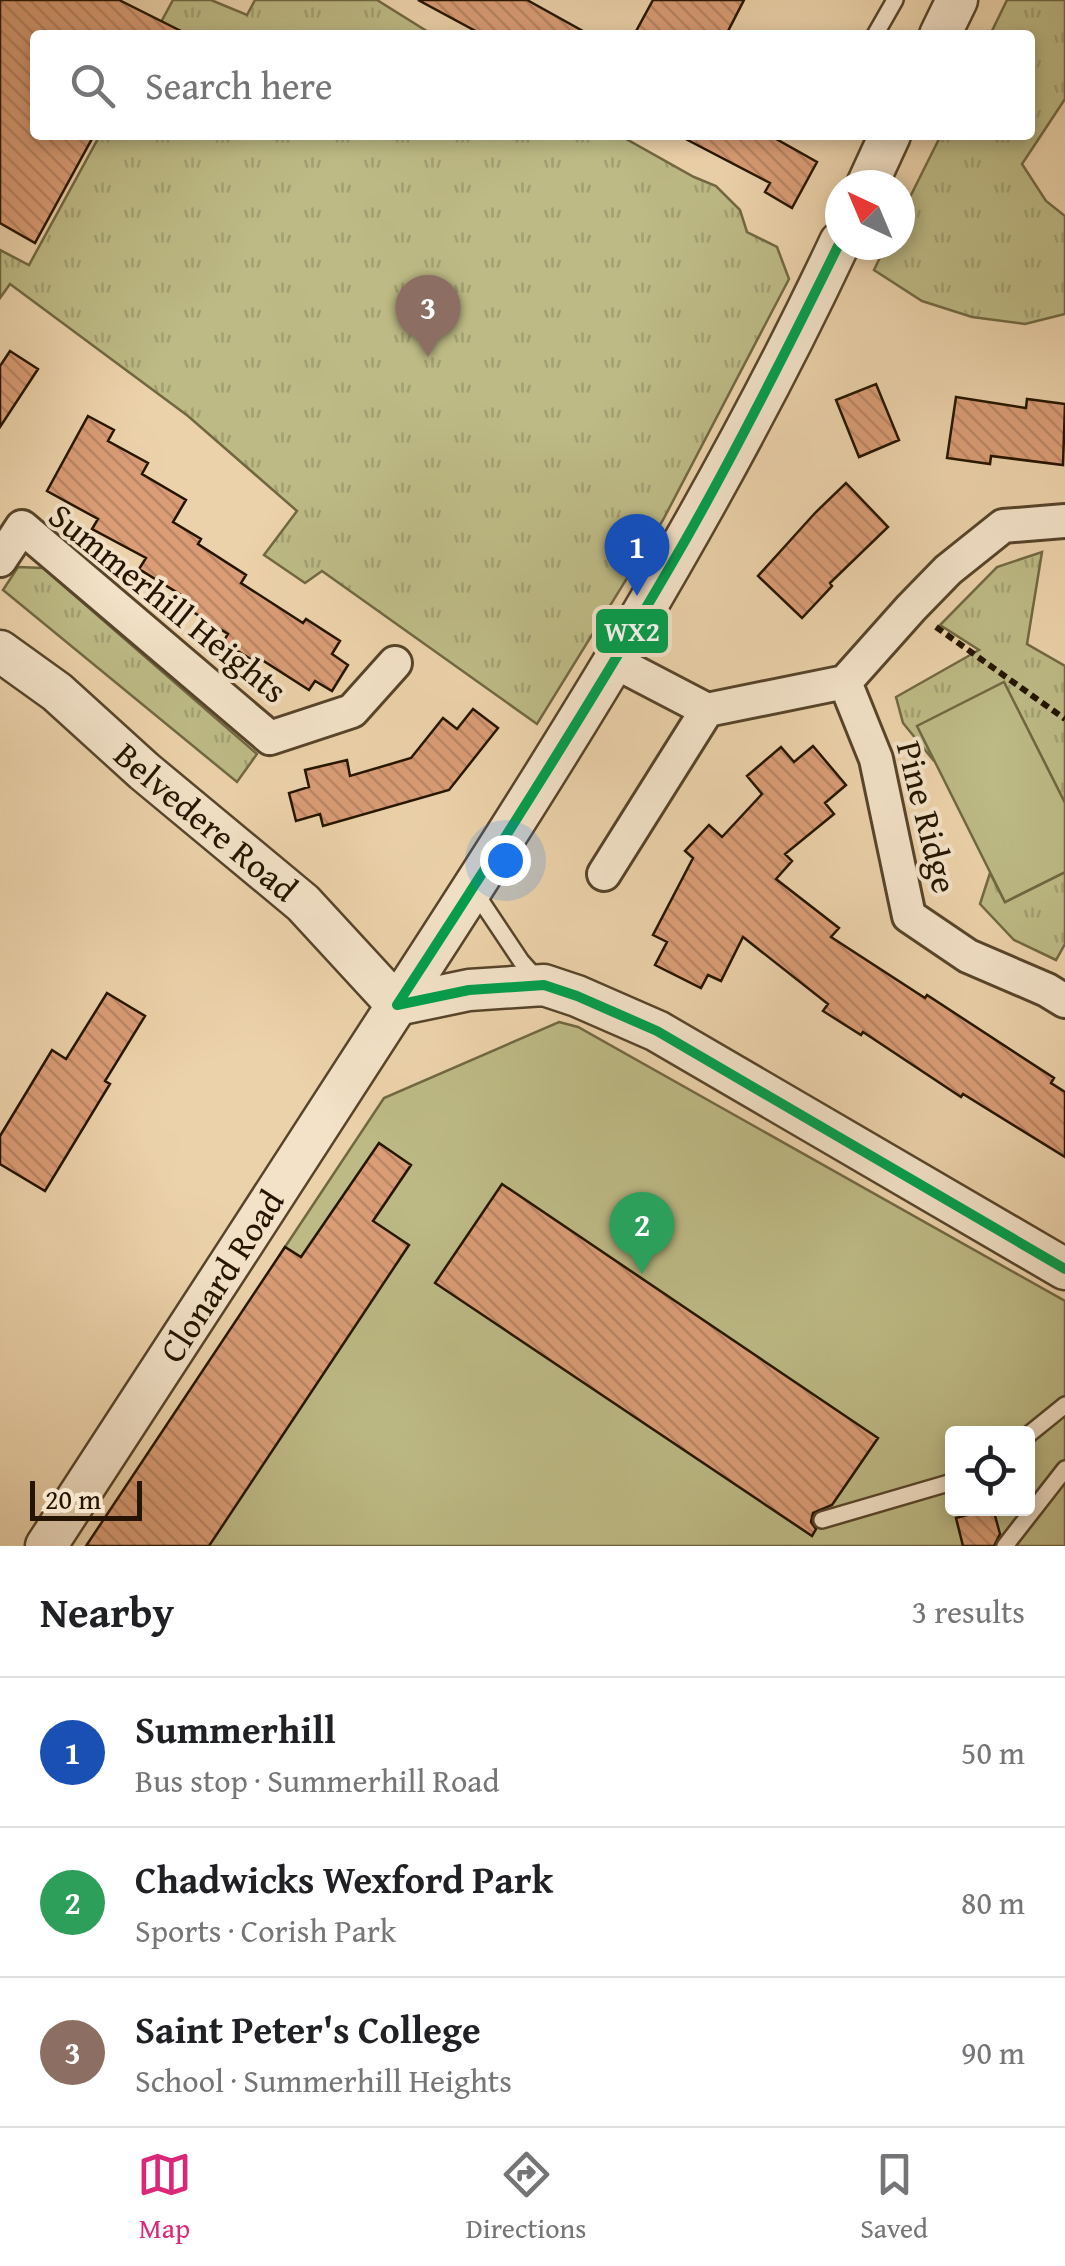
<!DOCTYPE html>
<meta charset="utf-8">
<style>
body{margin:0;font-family:"Gentium Book Plus",serif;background:#f6f6f6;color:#202124}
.controls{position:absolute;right:30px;bottom:30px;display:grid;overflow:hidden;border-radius:10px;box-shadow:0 5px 15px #0003}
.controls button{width:90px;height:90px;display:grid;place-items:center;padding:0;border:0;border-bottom:2px solid #e0e0e0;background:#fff;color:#202124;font:50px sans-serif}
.compass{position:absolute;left:825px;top:170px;width:90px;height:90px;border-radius:50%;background:#fff;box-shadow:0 5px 15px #0003;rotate:316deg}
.scale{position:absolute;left:30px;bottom:25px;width:112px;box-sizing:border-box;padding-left:10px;border:5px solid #251500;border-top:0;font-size:28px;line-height:35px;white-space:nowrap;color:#251500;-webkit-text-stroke:8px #f3e2c8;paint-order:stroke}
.you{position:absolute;left:505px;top:860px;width:35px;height:35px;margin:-25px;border:8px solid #fff;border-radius:50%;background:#1a73e8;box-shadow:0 0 0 15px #1a73e833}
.badge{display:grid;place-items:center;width:65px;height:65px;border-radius:50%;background:#db2777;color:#fff;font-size:32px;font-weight:700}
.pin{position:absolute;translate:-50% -82px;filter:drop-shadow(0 2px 5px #0008)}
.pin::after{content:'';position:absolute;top:52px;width:35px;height:30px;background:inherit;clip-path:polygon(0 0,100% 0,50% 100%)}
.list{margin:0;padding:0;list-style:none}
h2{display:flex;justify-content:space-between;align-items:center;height:130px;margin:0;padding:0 40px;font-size:42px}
h2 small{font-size:32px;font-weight:400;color:#757577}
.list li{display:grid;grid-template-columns:65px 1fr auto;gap:30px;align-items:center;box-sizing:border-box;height:150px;padding:0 40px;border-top:2px solid #e0e0e0}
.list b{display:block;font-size:38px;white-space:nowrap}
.list p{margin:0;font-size:32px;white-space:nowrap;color:#757577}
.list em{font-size:32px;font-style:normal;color:#757577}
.icon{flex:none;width:55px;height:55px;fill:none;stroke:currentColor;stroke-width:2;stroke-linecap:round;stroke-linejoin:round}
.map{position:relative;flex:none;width:1065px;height:1546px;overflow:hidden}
.search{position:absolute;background:#fff;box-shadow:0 5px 15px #0003;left:30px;right:30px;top:30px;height:110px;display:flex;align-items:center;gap:25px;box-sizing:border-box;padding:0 35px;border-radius:10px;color:#757577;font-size:38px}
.sheet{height:580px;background:#fff}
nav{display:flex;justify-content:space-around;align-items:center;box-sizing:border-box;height:140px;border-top:2px solid #e0e0e0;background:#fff;font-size:28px;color:#757577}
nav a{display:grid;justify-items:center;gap:5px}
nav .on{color:#db2777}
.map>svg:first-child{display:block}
</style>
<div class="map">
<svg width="1065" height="1546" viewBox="0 0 1065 1546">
<defs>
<pattern id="grass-tufts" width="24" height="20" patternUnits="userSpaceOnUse" patternTransform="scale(2.5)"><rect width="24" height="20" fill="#bdba85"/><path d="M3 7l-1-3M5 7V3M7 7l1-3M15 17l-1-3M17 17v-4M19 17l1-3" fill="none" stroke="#a29f71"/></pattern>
<pattern id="building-back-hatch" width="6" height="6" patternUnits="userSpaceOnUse" patternTransform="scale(2.5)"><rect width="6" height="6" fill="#da9d76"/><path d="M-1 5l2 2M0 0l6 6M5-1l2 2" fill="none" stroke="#bb8664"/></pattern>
</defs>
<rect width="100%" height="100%" fill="#ecd2aa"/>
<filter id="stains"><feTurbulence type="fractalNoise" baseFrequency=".002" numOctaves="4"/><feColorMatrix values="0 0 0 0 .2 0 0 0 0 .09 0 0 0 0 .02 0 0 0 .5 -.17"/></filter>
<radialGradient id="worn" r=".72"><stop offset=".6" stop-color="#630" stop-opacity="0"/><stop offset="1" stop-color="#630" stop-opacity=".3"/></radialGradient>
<path fill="url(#grass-tufts)" stroke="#716842" stroke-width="2.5" d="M173,0H211L247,15L255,0H377L433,35H154Z
M1007,0H1065V99L1022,164L1046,201L1065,216V314L1025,324L972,317L922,301L874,270L886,245H900V217L941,135H1030V35H990Z
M100,135H619L694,177L716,186L740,210L747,232L777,247L789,279L663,520L537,724L322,571L305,583L264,555L297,511L188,416L10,284L0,298V250L29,265Z
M1042,552L1027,644L1065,666V803L1004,683L918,726L934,761L903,723L896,697L979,650L940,625L997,567Z
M18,567L43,568L257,754L237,782L3,590Z
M1065,872V944L1056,960L1014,940L980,904L990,873L1005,902Z"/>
<path fill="#bdba85" stroke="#716842" stroke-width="2.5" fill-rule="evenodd" d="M1004,682L1065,803V872L1005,902L917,726Z
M559,1022L578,1027L1065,1301V1546H93L285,1247L384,1098ZM952,1434H1028V1508H952Z"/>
<path fill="url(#building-back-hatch)" stroke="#251500" stroke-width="2.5" d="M0,0H119L189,35H35V135H94L35,243L0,223Z
M418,0H527L590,35H483Z
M653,0H744L726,35H634Z
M678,135H769L817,162L792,208L765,192L770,183Z
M10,351L38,369L0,427V366Z
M876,384L899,440L859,457L836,400Z
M956,397L1026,408L1027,399L1065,404L1063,465L991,456L990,464L947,458Z
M88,416L114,430L108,441L148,463L142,474L186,500L173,522L201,539L198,544L246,575L241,583L303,623L306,619L340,641L332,654L348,665L332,691L315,681L309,690L262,660L259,664L223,642L228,634L182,605L186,598L139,569L146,558L92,529L98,519L47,491Z
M846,483L888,527L830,583L832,586L802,618L758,576L815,513Z
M473,709L498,728L449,790L323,826L320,814L296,821L289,793L309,787L305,770L347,760L350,776L411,758L443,718L457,729Z
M813,746L846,785L825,803L834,814L785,854L792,861L776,879L839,928L831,937L925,998L927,995L1054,1078L1051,1083L1065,1092V1157L963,1094L961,1097L863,1032L861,1035L823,1011L828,1004L743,937L721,981L708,975L701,988L655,965L667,942L653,935L693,858L685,851L709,825L722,837L762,794L747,776L781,747L794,762Z
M107,993L145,1016L105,1081L110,1084L45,1191L0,1164V1136L52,1050L66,1059Z
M379,1143L411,1165L373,1221L409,1245L209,1546H86L285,1247L301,1257Z
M502,1184L878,1438L832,1505L813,1513L811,1522L816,1529L812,1536L435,1283Z
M993,1508L1000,1534L994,1546H963L956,1518Z"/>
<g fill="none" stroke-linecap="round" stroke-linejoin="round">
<g stroke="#57442a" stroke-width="20">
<path id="service" d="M875,35L895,0
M475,892L521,961L537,979
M1028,1435L1065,1405
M822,1520L952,1482
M1005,1546L1065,1469"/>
</g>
<g stroke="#57442a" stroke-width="38">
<path id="minor" d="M0,560L22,527L270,738L352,711L395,663
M615,662L707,710L845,682L911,608L948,570L1003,526L1065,521
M845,682L876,759L909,916L968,956L1047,990L1065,1001
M604,874L707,710"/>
</g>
<g stroke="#57442a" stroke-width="45">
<g id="tertiary">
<path d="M940,35L957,0"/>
<path d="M867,185L890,135"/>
<path id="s1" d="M0,651L57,692L144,771L303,903L397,1005"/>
<path d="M397,1005L469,990L544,985L577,996L657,1031L1065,1269"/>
<path id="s2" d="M46,1546C164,1367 280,1185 397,1005C558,758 715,509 840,242"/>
</g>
</g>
<path stroke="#251500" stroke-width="6" stroke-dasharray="8 5" stroke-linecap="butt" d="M936,627L1065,719"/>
<use href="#service" stroke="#f3e2c8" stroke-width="15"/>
<use href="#minor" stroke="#f3e2c8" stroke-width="32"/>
<use href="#tertiary" stroke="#f3e2c8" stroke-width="40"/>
<g stroke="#f3e2c8" stroke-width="18">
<path id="bus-1" d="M397,1005C497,852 595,698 686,539C741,442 791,342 840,242
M397,1005L469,990L544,985L577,996L657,1031L1065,1269"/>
</g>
<use href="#bus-1" stroke="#029f4d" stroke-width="10"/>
</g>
<g text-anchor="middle" stroke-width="8" stroke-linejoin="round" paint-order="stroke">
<g font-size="35" fill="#251500" stroke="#f3e2c8">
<text transform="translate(168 603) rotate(39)" y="12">Summerhill Heights</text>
<text transform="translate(927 817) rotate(76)" y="12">Pine Ridge</text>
<text dy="12" stroke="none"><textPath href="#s1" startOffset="268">Belvedere Road</textPath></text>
<text dy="12" stroke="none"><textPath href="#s2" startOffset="322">Clonard Road</textPath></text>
</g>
</g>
<rect stroke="#f3e2c8" stroke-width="4" x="594" y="607" width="76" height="48" rx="10" fill="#029f4d"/>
<g font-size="28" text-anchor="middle" font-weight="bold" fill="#fff">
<text x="632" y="641">WX2</text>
</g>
<rect width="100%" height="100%" filter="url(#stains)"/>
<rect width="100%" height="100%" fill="url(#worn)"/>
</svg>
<div class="controls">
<button><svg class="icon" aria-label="locate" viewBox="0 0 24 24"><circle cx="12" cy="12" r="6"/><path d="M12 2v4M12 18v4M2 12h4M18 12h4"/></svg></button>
</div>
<svg class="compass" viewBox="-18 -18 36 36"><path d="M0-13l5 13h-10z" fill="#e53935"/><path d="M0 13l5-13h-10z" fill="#757577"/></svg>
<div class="scale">20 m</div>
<div class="you"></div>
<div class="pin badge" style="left:637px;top:596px;background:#1a4fb4">1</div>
<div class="pin badge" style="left:642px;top:1274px;background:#2e9e5b">2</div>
<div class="pin badge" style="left:428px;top:357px;background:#8d6e63">3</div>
<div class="search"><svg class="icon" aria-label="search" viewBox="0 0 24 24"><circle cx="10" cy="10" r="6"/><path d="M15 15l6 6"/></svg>Search here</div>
</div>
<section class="sheet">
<h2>Nearby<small>3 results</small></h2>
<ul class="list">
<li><span class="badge" style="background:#1a4fb4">1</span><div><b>Summerhill</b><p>Bus stop · Summerhill Road</p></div><em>50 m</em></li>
<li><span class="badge" style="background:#2e9e5b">2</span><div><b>Chadwicks Wexford Park</b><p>Sports · Corish Park</p></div><em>80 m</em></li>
<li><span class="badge" style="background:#8d6e63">3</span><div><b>Saint Peter's College</b><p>School · Summerhill Heights</p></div><em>90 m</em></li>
</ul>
</section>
<nav>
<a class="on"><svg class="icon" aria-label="map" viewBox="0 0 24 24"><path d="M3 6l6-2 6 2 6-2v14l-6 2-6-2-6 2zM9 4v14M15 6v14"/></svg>Map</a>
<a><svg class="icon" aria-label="directions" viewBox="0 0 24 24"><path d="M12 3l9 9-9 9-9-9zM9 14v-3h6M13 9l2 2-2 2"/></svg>Directions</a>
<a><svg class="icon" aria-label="saved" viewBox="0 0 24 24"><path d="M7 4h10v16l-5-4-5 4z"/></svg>Saved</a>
</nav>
